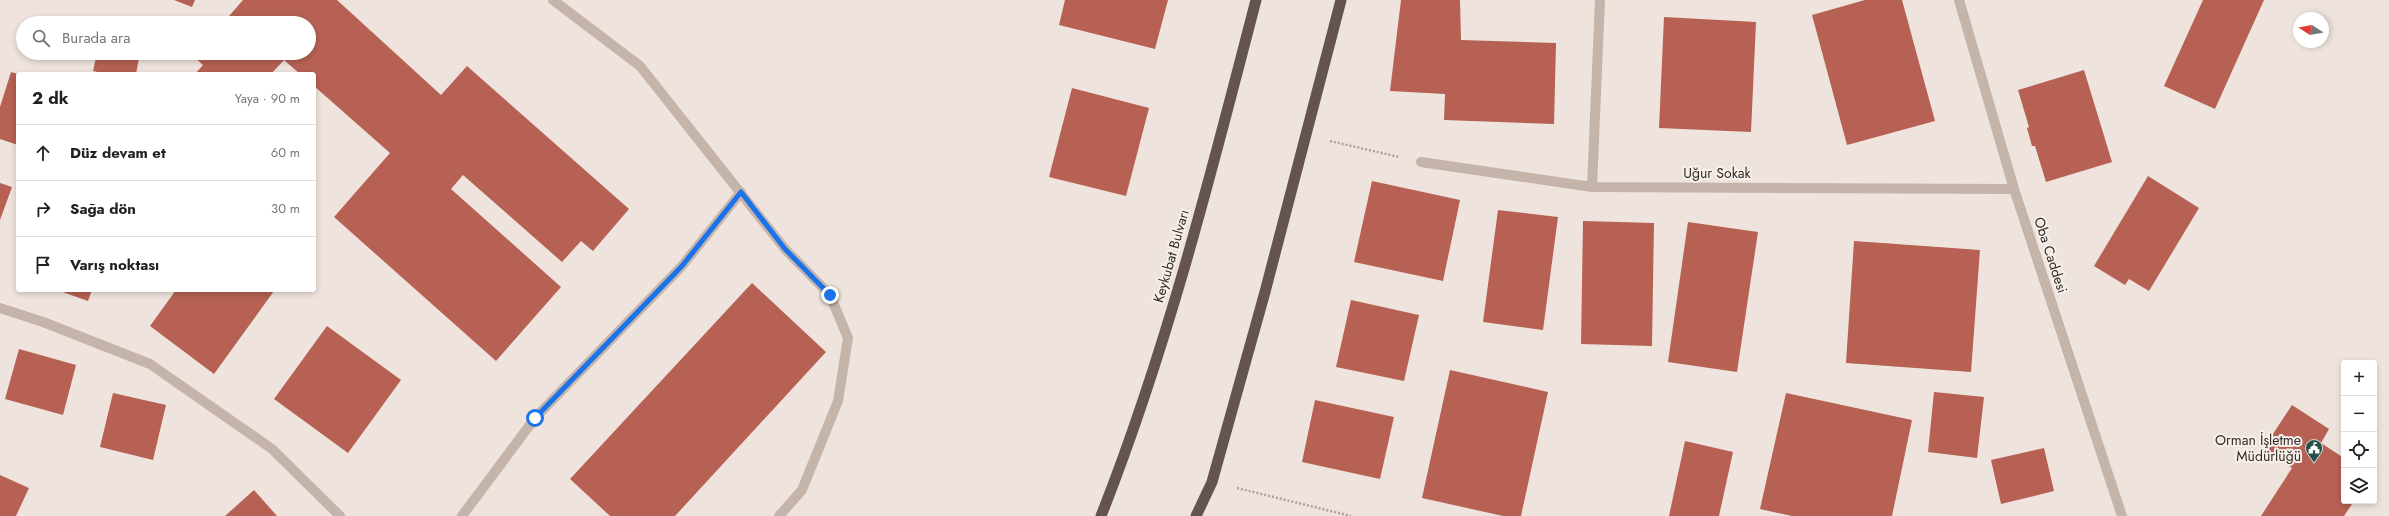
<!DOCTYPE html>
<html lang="tr">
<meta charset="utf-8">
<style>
body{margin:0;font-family:Jost,sans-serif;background:#f6f6f6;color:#202124}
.controls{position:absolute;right:12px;bottom:12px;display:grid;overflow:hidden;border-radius:4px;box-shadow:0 2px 6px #0003}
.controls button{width:36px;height:36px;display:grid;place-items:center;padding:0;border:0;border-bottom:1px solid #e0e0e0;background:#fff;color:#202124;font:20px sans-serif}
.compass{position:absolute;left:2293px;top:12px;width:36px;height:36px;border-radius:50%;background:#fff;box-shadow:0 2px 6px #0003;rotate:281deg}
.stop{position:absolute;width:12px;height:12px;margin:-9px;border:3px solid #1a73e8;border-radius:50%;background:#fff}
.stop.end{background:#1a73e8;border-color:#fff;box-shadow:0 1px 4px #0008}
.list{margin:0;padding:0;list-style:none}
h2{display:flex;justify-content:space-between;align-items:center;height:52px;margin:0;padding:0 16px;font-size:17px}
h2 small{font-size:13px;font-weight:400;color:#757577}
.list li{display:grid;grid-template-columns:26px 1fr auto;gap:12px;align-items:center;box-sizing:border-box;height:56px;padding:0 16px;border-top:1px solid #e0e0e0}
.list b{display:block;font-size:15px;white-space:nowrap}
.list em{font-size:13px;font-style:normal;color:#757577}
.icon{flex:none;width:22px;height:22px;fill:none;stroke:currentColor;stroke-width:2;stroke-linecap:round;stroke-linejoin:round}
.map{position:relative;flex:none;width:2389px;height:516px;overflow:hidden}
.search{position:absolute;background:#fff;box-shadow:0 2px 6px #0003;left:16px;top:16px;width:300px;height:44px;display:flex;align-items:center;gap:10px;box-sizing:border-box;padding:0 14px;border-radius:22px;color:#757577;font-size:15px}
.panel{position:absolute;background:#fff;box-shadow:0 2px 6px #0003;left:16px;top:72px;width:300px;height:220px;border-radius:4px}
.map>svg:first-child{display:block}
</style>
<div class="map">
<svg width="2389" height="516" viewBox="0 0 2389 516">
<rect width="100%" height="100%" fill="#efe4dd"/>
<path fill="#b66153" d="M174,0H195L192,7Z
M243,0H337L441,95L467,66L629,209L593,251L581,241L562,262L463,175L451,189L561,287L496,361L334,217L390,153L314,86V74H300L284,60L271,74H195L203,65L193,56L196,53H309V23H223Z
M1065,0H1168L1155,49L1059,25Z
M1401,0H1460L1461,40L1556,43L1554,124L1444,120L1445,94L1390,91Z
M1865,0H1902L1935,121L1847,145L1812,15Z
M2203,0H2264L2215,109L2164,86Z
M1664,17L1756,22L1751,132L1659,128Z
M97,53H140L136,74H107L93,71Z
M2084,70L2112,162L2046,182L2035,146H2032L2027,128L2029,127L2018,90Z
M11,72L18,74V145L0,139V107Z
M1072,88L1149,108L1126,196L1049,177Z
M2148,176L2199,208L2149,291L2129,279L2125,285L2094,266Z
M1372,181L1460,200L1443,281L1354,262Z
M0,183L12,187L0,220Z
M1498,210L1558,217L1543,330L1483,322Z
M1583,221L1654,223L1652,346L1581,344Z
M1688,222L1758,232L1737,372L1668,362Z
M1854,241L1980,250L1971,372L1846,363Z
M752,283L826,352L675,516H610L570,479Z
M57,290H92L88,301Z
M176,290H273L274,291L214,374L150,326Z
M1351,300L1419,315L1404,381L1336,367Z
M327,326L401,380L348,453L274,399Z
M19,349L76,365L63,415L5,399Z
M1450,370L1548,392L1521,516H1503L1422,498Z
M1934,392L1984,397L1977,458L1928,452Z
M113,393L166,405L153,460L100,447Z
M1786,393L1912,420L1892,516H1792L1760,509Z
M1315,400L1394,417L1380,479L1302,462Z
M2292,405L2329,429L2321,443L2344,458V501H2354L2344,516H2261L2292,468L2263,449Z
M1685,441L1733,452L1719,516H1669Z
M2044,448L2054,491L2001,504L1991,460Z
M0,475L29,488L16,516H0Z
M254,490L277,516H225Z"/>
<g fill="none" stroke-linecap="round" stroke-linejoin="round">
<path stroke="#b19e95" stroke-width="2.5" stroke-dasharray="2 2" stroke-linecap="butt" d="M1330,141L1399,157
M1237,488L1351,516"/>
<path stroke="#c5b4aa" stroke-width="10" d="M553,0L640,66L785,249L830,295L848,338L838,401L802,490L779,516
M1959,0L2014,189L2122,516
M1421,162L1592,187L2014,189
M1592,187L1600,0
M0,308L43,322L150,364L272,449L340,516
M462,516L535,418L682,266L741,192"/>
<path stroke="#64534e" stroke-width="11" d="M1101,516C1167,349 1211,174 1256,0
M1196,516L1212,482L1265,292L1341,0"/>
</g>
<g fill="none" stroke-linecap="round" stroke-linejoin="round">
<path stroke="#1a73e8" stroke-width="5" d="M535,418L682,266L741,192L785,249L830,295"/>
</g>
<defs>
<g id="civic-pin" transform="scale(0.9)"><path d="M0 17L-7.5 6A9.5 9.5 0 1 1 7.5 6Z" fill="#24504e" stroke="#f7efe9"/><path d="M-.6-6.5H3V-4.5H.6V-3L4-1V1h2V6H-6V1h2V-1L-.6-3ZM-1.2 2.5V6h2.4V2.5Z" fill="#fff"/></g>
</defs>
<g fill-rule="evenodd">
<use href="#civic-pin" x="2314" y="448"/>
</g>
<g text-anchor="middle" stroke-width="4" stroke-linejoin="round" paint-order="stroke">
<g font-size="14" fill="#342b29" stroke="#f7efe9">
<text x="1717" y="178">Uğur Sokak</text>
<text transform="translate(2051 255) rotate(72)" y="5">Oba Caddesi</text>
<text transform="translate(1171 256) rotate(-74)" y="5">Keykubat Bulvarı</text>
</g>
<g font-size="14" fill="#342b29" stroke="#f7efe9" text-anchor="end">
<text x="2301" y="445">Orman İşletme<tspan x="2301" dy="16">Müdürlüğü</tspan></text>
</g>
</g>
</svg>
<div class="controls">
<button>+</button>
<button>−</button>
<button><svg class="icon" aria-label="locate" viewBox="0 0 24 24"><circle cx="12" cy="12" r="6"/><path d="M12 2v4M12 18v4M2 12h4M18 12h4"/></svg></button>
<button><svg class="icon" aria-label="layers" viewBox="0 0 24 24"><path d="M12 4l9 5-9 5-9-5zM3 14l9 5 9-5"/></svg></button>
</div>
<svg class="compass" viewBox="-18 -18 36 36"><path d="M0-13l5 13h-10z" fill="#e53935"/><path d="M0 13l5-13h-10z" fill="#757577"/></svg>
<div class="stop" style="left:535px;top:418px"></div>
<div class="stop end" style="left:830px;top:295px"></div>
<div class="search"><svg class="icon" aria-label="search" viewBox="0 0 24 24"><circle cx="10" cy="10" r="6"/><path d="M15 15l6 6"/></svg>Burada ara</div>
<section class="panel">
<h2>2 dk<small>Yaya · 90 m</small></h2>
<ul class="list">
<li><svg class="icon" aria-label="ahead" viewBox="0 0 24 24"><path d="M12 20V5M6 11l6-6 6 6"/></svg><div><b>Düz devam et</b></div><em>60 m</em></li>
<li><svg class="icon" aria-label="right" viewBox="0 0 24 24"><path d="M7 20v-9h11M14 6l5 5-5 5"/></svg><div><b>Sağa dön</b></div><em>30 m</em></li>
<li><svg class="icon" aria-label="arrive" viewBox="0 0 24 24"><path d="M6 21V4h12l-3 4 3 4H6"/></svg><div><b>Varış noktası</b></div></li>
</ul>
</section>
</div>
